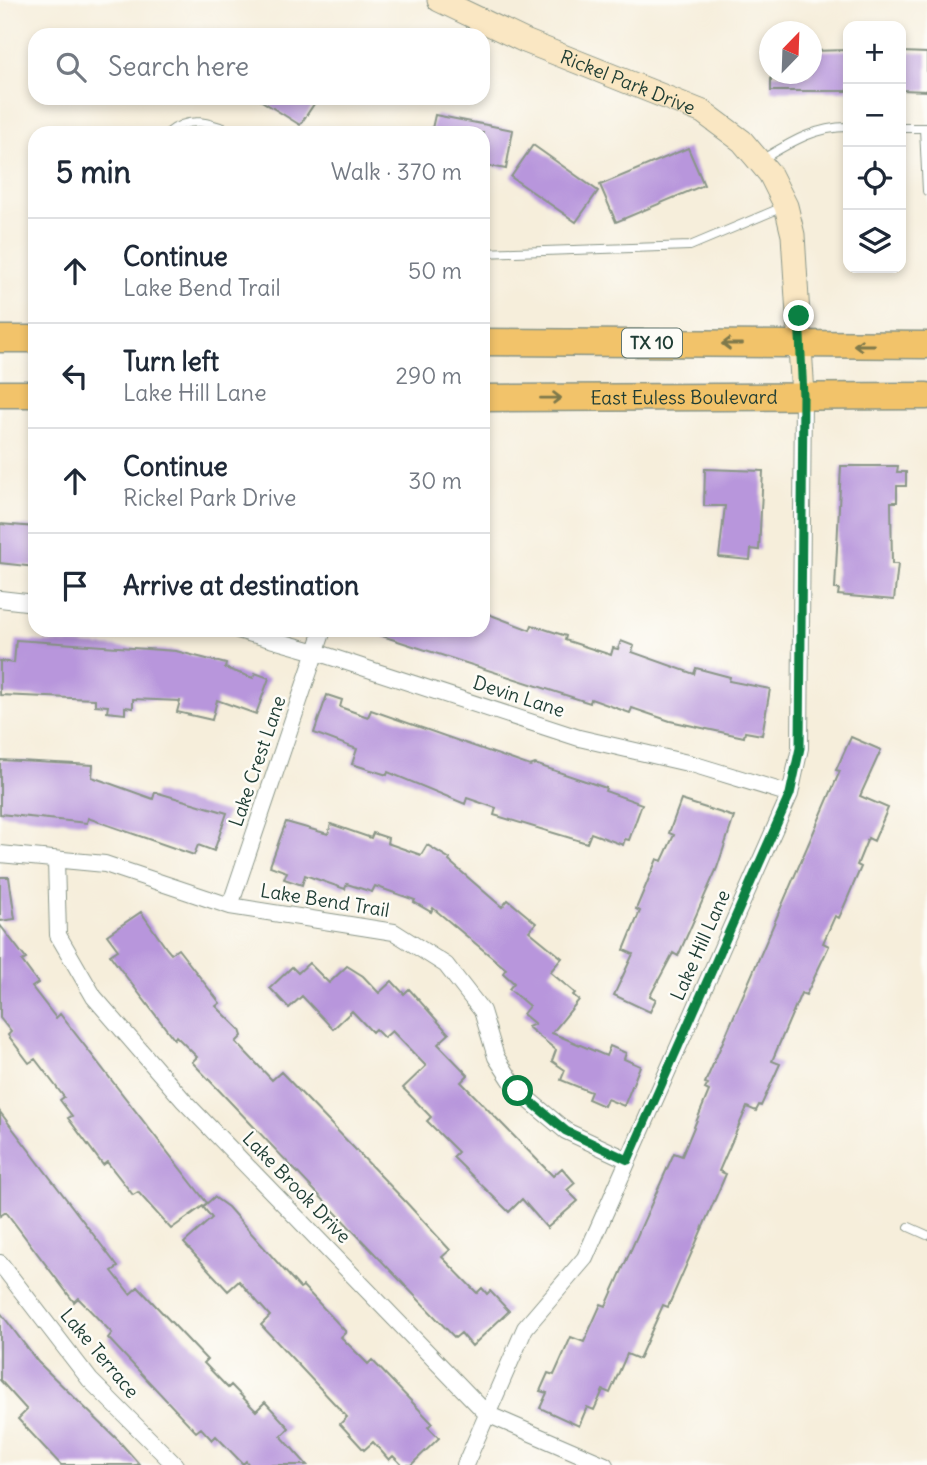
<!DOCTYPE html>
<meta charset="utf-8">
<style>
body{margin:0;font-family:Delius,sans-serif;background:#f2f2f3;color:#1f2937}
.controls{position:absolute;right:21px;top:21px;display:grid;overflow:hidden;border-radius:14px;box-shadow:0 4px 10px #0003}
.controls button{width:63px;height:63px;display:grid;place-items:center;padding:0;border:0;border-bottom:2px solid #e0e1e3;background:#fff;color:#1f2937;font:35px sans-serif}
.compass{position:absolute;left:759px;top:21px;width:63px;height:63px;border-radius:50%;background:#fff;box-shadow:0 4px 10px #0003;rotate:23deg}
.stop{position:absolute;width:21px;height:21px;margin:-16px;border:5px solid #0b8043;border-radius:50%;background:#fff}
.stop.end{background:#0b8043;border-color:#fff;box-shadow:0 2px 7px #0008}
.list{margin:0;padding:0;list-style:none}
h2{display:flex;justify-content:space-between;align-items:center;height:91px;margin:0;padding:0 28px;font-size:30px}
h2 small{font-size:23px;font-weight:400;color:#747a83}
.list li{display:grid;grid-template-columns:46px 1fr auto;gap:21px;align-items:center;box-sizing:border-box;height:105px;padding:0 28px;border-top:2px solid #e0e1e3}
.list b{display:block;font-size:26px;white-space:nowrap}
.list p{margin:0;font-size:23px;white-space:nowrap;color:#747a83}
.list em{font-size:23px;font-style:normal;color:#747a83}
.icon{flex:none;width:38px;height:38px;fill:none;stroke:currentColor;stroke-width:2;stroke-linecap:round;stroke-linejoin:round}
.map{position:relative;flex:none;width:927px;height:1465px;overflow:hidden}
.search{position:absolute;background:#fff;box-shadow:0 4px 10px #0003;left:28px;top:28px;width:462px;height:77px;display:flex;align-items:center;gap:18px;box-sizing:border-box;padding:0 24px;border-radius:21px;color:#747a83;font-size:26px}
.panel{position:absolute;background:#fff;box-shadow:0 4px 10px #0003;left:28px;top:126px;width:462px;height:511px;border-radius:21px}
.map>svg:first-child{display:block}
</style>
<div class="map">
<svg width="927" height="1465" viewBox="0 0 927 1465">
<rect width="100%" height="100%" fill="#fdfcf7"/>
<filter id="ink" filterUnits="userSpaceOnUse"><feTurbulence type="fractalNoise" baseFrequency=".0143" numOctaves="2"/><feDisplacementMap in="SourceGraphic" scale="14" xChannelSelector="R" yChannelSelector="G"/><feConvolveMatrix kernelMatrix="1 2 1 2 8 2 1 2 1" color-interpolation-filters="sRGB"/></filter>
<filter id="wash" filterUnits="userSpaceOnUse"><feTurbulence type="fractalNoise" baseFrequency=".00686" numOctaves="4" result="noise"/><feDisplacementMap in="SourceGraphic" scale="28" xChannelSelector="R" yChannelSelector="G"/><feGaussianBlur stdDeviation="1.57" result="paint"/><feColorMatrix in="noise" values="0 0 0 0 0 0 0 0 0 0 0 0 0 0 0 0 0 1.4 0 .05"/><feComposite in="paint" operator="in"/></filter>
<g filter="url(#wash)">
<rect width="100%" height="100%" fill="#f6eedb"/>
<g id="blocks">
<path fill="#b896dc" d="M848,50V91H771V74H811V51Z
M901,52L927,53V91L901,90Z
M257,98H318L300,125Z
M435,115L513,130L506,169L483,165V133H431Z
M533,145L598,191L576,222L511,177Z
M688,148L704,185L616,222L600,185Z
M841,466H898L897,472H906V486H897V502H891L892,564H898L894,600L838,595L839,589H835Z
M705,469L763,471L759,550L751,549L750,560L719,557L725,506H704Z
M0,524L35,527V567L0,563Z
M483,612L530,630L532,625L566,636L565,640L611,655L613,648L618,649L621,641L634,646L632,652L694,674L696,668L730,677L729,681L770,689L762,735L745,732L744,737L670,721L632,708L630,713L591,699L590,703L373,633V630H483Z
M16,640L176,651L226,664L225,668L253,678L255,673L269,678L256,714L217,700L212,720L177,712L180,701L133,699V708L125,707V714L107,712L108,706L95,705V699L0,695V661L14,663Z
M327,695L342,700L340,707L368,717L371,710L530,766L535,764L606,788L605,791L642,804L629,840L625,839L623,845L591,833L587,843L494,815L496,808L467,798L465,804L388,772L387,775L352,764L357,749L314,733Z
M851,737L881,750L860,796L888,808L874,841L868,838L857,865L861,867L839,918L835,916L823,943L829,946L823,959L806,995L801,993L772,1061L780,1064L761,1106L759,1105L756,1111L747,1107L719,1171L726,1174L668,1307L663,1305L639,1359L627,1354L610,1393L603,1390L594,1410L587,1407L579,1426L540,1408L547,1393L540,1391L548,1373L554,1375L571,1337L584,1342L601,1304L606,1306L674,1153L682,1156L709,1091L705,1089L708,1084L705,1083L840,771L836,770Z
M0,760L93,765L92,777L153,799L155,792L227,813L214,851L198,845L194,855L88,818L87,823L0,814Z
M681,800L734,817L717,868L678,956L673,953L650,996L656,999L650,1012L614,995L633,954L624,950L640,911L636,909L657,859L662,861L674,835L669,833Z
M286,822L328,834L331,824L371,838L373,833L388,838L387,843L421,855L427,845L450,859L449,861L502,907L508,900L536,923L529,931L562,958L550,972L575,993L573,995L579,1000L552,1033L606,1056L610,1046L626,1053L624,1059L640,1066L624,1106L607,1099L604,1106L588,1099L591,1092L561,1080L565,1070L552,1061L556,1050L528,1027L535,1024L523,1014L529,1006L509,989L514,983L503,973L506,969L433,908L431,912L414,902L415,900L375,886L372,892L347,884L345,889L305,875L302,885L284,879L287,872L270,866Z
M0,877H9L15,919L0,921Z
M141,912L166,948L171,954L178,949L220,1003L216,1006L240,1030L242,1036L236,1042L272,1080L281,1072L404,1200L450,1250L442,1257L477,1293L482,1288L487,1294L490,1291L509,1311L472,1346L461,1333L455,1338L192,1062L197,1057L176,1036L174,1039L121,970L110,955L118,950L107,935Z
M0,925L26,959L22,961L38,983L32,987L56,1018L60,1014L207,1203L171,1229L138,1192L133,1195L107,1162L103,1165L68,1118L72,1116L60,1100L64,1097L35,1059L29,1063L8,1035L11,1032L0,1018Z
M309,963L329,983L347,966L363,976L379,993L392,981L404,994L409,989L449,1034L438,1044L468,1075L461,1082L553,1176L562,1168L575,1183L567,1190L578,1201L547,1228L522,1199L509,1212L453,1157L458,1152L427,1121L431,1117L403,1088L426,1066L392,1031L384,1038L375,1029L372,1032L352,1011L333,1029L302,996L289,1008L270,988L292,967L298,973Z
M0,1112L118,1267L112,1271L130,1294L138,1287L207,1360L204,1363L228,1388L231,1385L256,1411L265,1402L289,1428L281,1436L307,1465H249L246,1461L243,1464L216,1436L212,1440L201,1428L196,1432L108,1338L112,1333L78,1298L74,1302L6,1212L0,1216Z
M214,1197L228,1207L300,1288L303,1286L346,1332L341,1337L368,1364L372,1360L432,1423L428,1427L439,1438L411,1465H402L393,1456L389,1460L373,1442L364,1450L340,1424L347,1417L261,1325L270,1316L239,1281L228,1291L184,1243L212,1218L203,1207Z
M0,1312L38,1362L118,1440L140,1465H61L18,1419L27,1410L0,1380Z"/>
</g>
</g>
<g filter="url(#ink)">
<use href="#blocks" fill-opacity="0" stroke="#8a9688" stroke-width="2"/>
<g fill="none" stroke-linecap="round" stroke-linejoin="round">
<g stroke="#8a9688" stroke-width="10">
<path id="lane" d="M901,128H927
M924,128L927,191
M168,133C190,114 213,124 237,133
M761,160C790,143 814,127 848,127
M483,253L690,246L783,207
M909,1227L927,1235"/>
</g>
<g stroke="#8a9688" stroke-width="18">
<path id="street" d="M0,599L35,603
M238,630L316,652L579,738L692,764L790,794
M0,854L105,864L230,906L394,932L446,965L482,1011L496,1057L518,1091L566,1131L628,1160
M56,860L58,935L94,997L184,1101L487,1414L605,1465
M230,906L323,630
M0,1263L90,1380L175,1465
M465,1465L525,1328L585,1258L790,794L800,748L803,395"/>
</g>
<g stroke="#8a9688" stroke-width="25">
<g id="secondary">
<path id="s1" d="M439,0L525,41L703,112L742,141L770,174L786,206L793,235L803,395"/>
</g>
</g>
<g stroke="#8a9688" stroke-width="29">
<g id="primary">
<path d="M0,339H35"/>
<path d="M483,342L927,345"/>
<path d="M0,394H35"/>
<path id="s2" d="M483,398L927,396"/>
</g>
</g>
<use href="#lane" stroke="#fff" stroke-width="8"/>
<use href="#street" stroke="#fff" stroke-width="16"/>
<use href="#secondary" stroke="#fae7c3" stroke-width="23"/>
<use href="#primary" stroke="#f2c36a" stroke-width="26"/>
</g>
<defs><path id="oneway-shaft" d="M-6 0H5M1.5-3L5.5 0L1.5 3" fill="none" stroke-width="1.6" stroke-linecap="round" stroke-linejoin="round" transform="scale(1.75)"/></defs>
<g stroke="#7e794c">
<use href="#oneway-shaft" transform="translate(732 344) rotate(-180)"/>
<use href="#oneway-shaft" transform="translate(864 345) rotate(-180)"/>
<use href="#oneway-shaft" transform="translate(551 398) rotate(-1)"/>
</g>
</g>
<g fill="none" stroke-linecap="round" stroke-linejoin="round" filter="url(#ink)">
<path stroke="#0b8043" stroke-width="9" d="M518,1091L566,1131L628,1160L790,794L800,748L803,396L799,316"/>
</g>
<g text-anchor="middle" stroke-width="5" stroke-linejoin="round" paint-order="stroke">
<rect fill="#fdfcf7" stroke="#62766e" stroke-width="2" x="622" y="328.5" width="60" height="29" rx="5"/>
<g font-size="18" font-weight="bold" fill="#1f3d34">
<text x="652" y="349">TX 10</text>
</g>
<g font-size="19" fill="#1f3d34" stroke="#fdfcf7">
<text dy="7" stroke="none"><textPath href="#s1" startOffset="206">Rickel Park Drive</textPath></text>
<text dy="7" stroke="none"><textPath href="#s2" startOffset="201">East Euless Boulevard</textPath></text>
<text transform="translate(519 696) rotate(18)" y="7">Devin Lane</text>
<text transform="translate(257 761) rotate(-71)" y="7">Lake Crest Lane</text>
<text transform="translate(325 900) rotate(9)" y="7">Lake Bend Trail</text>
<text transform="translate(700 945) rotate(-66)" y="7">Lake Hill Lane</text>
<text transform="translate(297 1187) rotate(46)" y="7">Lake Brook Drive</text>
<text transform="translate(100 1353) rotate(50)" y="7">Lake Terrace</text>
</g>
</g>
</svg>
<div class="controls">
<button>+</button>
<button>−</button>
<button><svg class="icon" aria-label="locate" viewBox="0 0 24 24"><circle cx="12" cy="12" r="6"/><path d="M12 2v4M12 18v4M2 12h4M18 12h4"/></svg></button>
<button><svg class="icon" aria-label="layers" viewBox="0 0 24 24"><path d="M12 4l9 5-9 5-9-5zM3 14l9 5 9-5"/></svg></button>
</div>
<svg class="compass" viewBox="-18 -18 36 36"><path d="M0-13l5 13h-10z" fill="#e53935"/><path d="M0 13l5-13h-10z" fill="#747a83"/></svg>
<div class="stop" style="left:518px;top:1091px"></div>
<div class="stop end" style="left:799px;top:316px"></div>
<div class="search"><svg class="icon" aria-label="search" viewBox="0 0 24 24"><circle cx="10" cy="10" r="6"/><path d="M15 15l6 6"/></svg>Search here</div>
<section class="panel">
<h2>5 min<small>Walk · 370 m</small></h2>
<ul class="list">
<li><svg class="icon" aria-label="ahead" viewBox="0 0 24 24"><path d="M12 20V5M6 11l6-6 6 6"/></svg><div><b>Continue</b><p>Lake Bend Trail</p></div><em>50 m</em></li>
<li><svg class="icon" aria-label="left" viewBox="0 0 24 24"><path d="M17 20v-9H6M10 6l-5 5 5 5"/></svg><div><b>Turn left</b><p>Lake Hill Lane</p></div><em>290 m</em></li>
<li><svg class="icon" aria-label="ahead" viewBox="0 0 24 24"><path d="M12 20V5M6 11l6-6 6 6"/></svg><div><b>Continue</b><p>Rickel Park Drive</p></div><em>30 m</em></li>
<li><svg class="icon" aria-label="arrive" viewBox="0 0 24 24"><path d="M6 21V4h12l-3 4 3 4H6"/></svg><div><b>Arrive at destination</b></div></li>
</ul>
</section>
</div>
